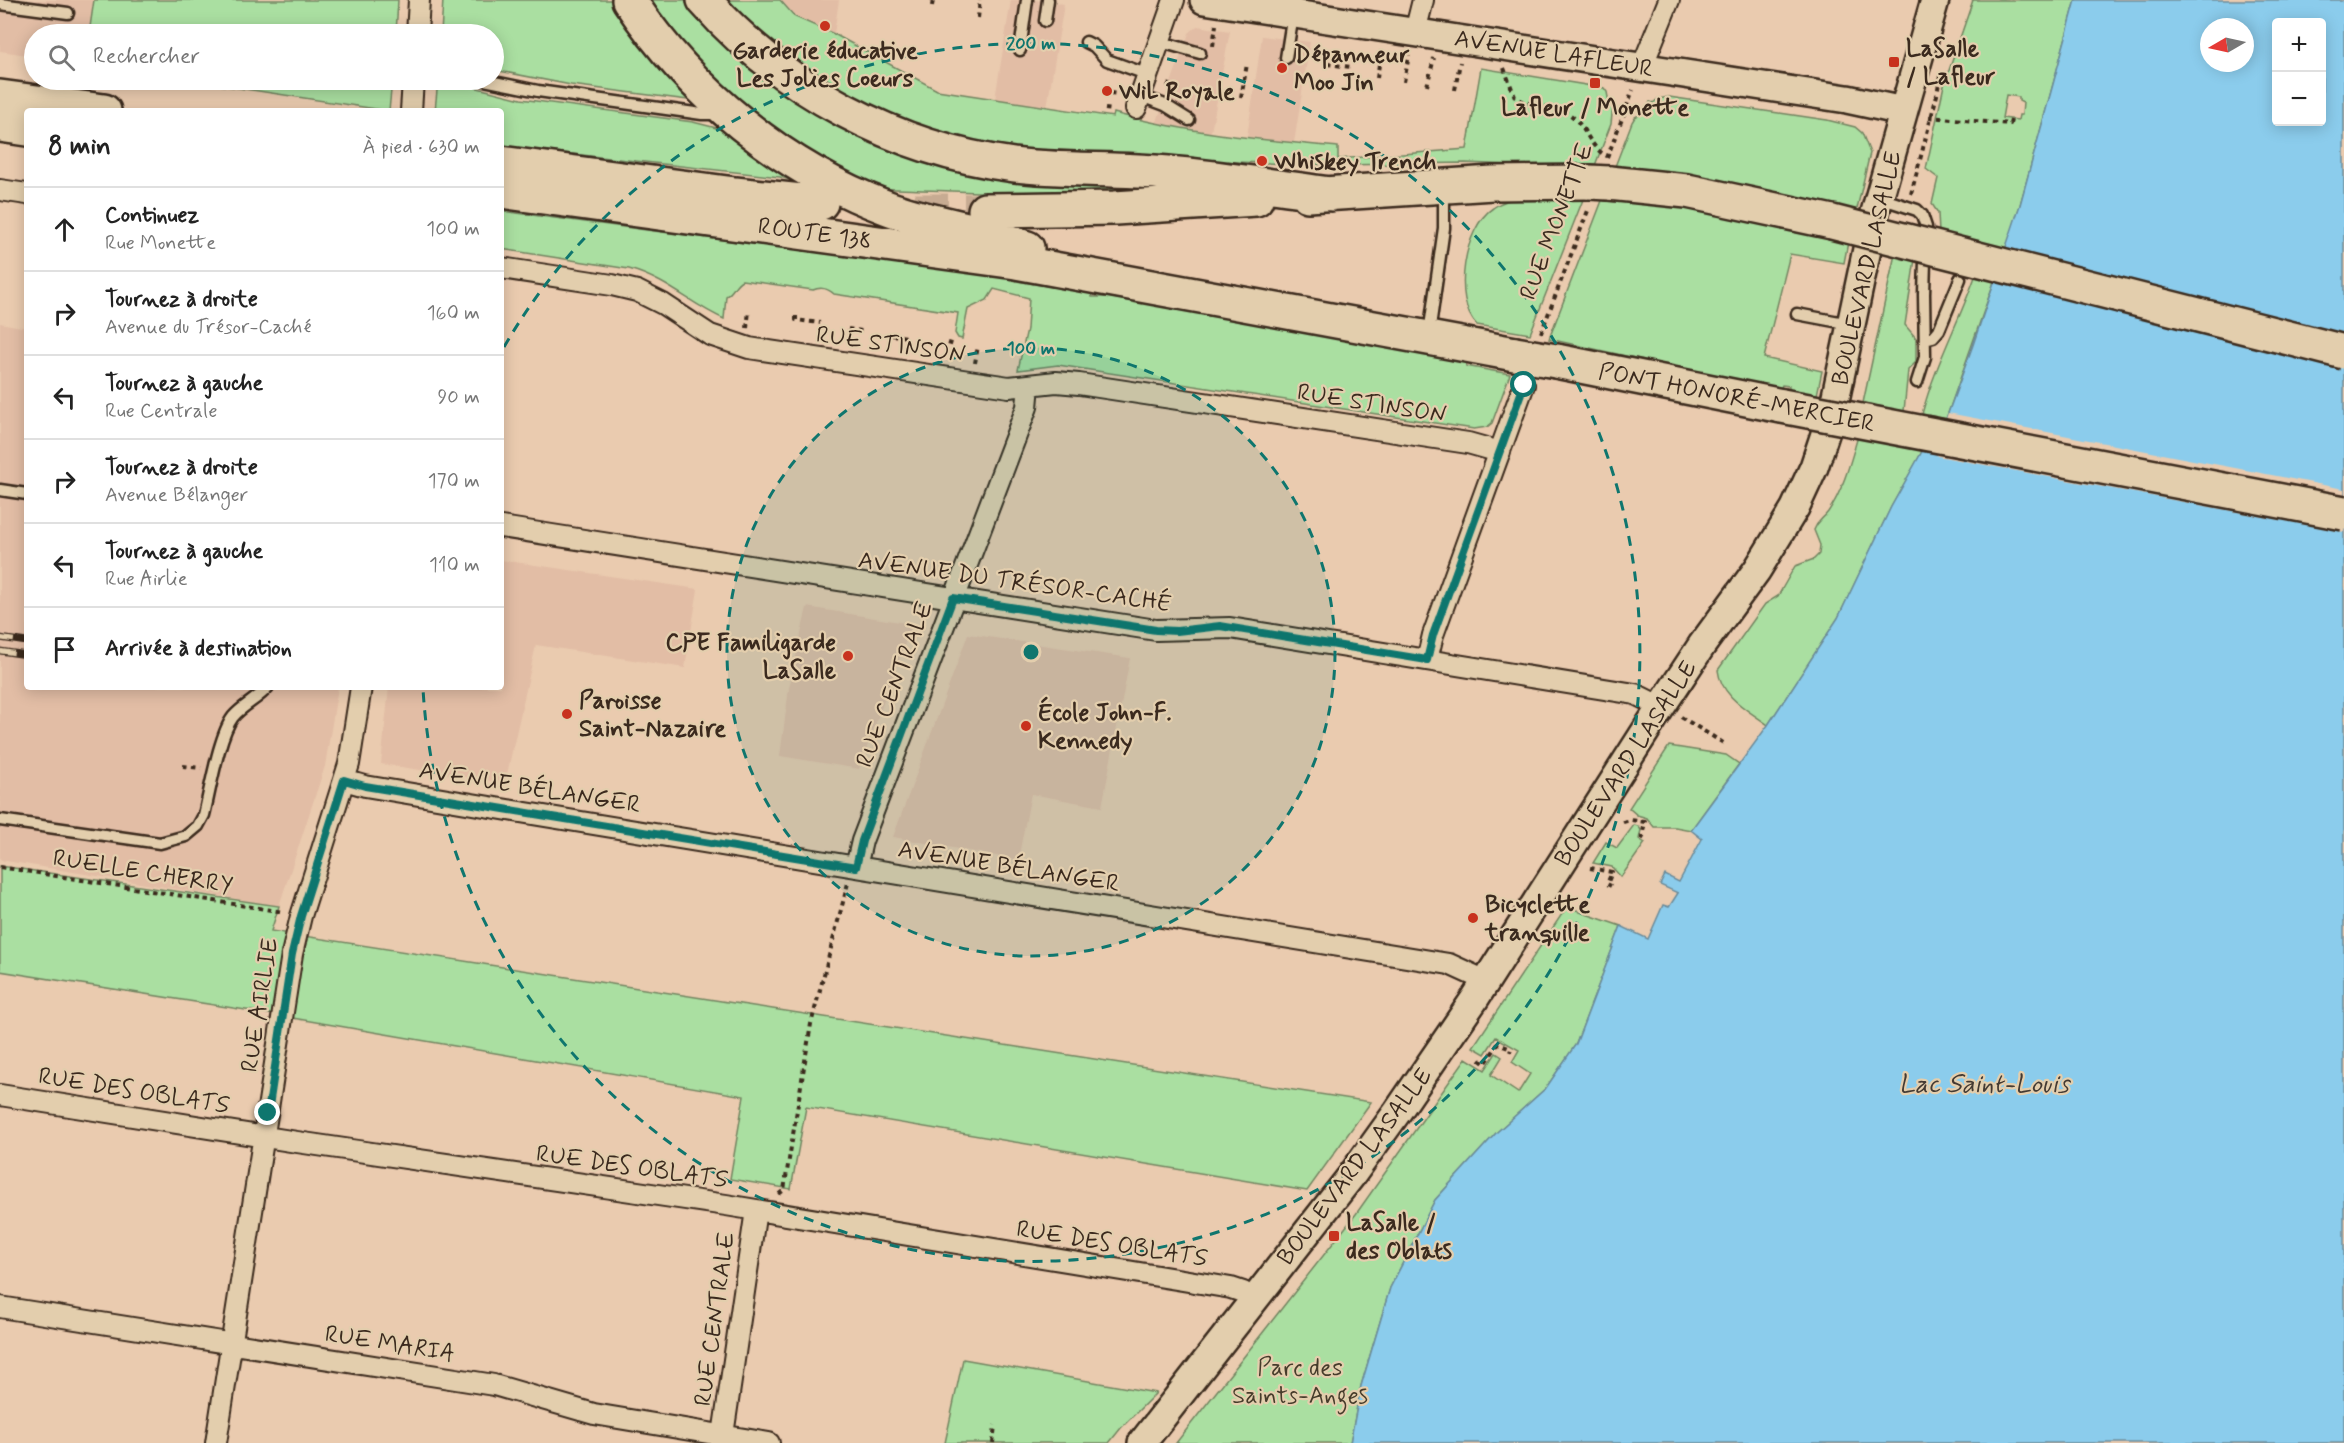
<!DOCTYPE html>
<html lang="fr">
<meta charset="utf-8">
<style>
body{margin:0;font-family:Mynerve,sans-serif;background:#f6f6f6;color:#222}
.controls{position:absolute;right:18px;top:18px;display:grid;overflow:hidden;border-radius:6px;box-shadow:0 3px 15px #0003}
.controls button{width:54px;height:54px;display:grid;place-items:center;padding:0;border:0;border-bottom:2px solid #e0e0e0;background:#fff;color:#222;font:30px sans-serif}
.compass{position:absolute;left:2200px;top:18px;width:54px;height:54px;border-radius:50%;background:#fff;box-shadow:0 3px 15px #0003;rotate:261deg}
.stop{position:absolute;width:18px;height:18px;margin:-14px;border:4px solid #0f766e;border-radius:50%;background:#fff}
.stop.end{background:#0f766e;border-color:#fff;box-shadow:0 2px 6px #0008}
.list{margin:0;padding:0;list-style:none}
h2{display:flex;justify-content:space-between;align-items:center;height:78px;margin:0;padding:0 24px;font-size:26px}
h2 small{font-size:20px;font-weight:400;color:#767676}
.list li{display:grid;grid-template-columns:39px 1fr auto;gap:18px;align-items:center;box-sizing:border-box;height:84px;padding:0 24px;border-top:2px solid #e0e0e0}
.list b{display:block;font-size:22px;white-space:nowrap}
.list p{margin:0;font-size:20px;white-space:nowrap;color:#767676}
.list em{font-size:20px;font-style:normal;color:#767676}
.icon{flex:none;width:33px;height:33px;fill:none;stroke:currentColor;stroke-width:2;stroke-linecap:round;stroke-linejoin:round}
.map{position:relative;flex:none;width:2344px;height:1443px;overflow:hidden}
.search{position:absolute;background:#fff;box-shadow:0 3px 15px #0003;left:24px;top:24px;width:480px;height:66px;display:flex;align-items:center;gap:15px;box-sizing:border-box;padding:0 21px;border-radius:33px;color:#767676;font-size:22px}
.panel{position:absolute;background:#fff;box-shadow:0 3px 15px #0003;left:24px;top:108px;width:480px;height:582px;border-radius:6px}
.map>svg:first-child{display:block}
</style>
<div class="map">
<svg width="2344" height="1443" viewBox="0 0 2344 1443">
<rect width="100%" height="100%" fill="#eacbaf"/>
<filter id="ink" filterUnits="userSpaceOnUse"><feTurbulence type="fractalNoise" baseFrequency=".0167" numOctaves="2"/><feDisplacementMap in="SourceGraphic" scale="12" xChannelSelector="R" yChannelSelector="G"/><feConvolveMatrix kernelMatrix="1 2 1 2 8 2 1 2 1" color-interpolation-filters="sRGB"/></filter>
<g filter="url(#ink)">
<path fill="#e2bda5" d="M0,0H94L89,34H34V56L0,51Z
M780,0H839L834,34L795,17Z
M1011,0H1035L1064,4L1047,107L995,99Z
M1197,26L1230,31L1211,132L1156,124L1189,33Z
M1262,36L1310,42L1294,143L1247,137Z
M0,323L27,328V687H338L325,766L279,906L0,860Z
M501,560L698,589L685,668L536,645L505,783L381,764L389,687H501Z
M807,607L912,624L859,769L780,756L789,688Z
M968,634L1130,658L1102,807L1031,794L1018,860L893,837Z"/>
<path fill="#aadfa1" stroke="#728460" stroke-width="1.5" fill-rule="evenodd" d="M94,0H398L396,34H89Z
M443,0H618L696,101L571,85L494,70V34H441Z
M643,0H692L826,111L1161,188C1064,199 968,191 870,188L859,183L735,105Z
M722,0H780L795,17L834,34L937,90L1113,117L1114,113C1187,133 1263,140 1338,147V159L1467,149L1481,68L1604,88L1607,92L1609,103L1613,104L1611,124L1594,168L1465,163L1338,165L1051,157L938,138L811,77Z
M1973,0H2076L2020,205L2006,251L1939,233L1938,213L1932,204L1938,178L1926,169L1944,85ZM2006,95L2019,97V101L2023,103L2022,115H2019L2018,120L2002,118Z
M187,80H392L389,111Z
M438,80H458L466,85L521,99L693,122L732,132L812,186L780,177L501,146V111H435Z
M1669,97L1827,120L1855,127L1862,133L1870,153L1856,213L1718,180L1614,169L1632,122L1635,117L1646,111L1650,102L1653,103L1658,99Z
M1523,197H1584L1530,334L1477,325C1452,300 1464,227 1493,208C1502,201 1513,199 1523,197Z
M1603,198L1669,204L1848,242L1844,263L1790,254L1764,358L1822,371L1817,395L1789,390V386L1782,385L1780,390L1549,339Z
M501,211L1016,278L1017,281L1091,293L1092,297H1107L1466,358V366L1510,374L1492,423L1487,427L1474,429L1058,365L1018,370L1027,329L1029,298L994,289L987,300L968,309L962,339L958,338L955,333L958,313L834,294C828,288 820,287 813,290L742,280C734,284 734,292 726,296L724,319C690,304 668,280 629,269L501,249Z
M1895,254L1915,259L1905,325L1916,338V362L1908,370L1904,411L1863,403Z
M1976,274L1995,279L1946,419L1922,414C1935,365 1959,322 1976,274Z
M1858,436L1924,448L1891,507L1838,618L1768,725C1748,710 1721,697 1718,670L1765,604L1778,596L1795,566L1814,559L1819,554L1820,545L1814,530C1818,520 1822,520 1828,512C1843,491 1851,460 1858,436Z
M1669,746L1726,755L1739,764L1691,830L1675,827H1654L1647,818L1637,815L1629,808Z
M1634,825L1638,826L1641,830L1639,839L1645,843L1621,877L1612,867L1593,863L1606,842L1617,848Z
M0,866L279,906L271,931L1371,1102L1307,1191L806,1107L791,1189L730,1179L744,1096L252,1011L0,971Z
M1568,905L1580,912L1621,926L1576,1044L1546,1088L1497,1132L1435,1200L1390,1288L1361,1386L1350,1443H1176L1356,1214L1466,1058L1485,1070L1496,1053L1502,1057L1491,1075L1518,1093L1530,1074L1512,1062L1519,1050L1496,1037L1485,1054L1473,1047Z
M963,1359L1156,1393L1121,1428L1109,1443H945Z"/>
<path fill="#8bccec" stroke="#6b8b9a" stroke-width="1.5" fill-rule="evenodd" d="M2076,0H2344V1443H1350L1361,1386L1390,1288L1435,1200L1497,1132L1546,1088L1576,1044L1621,926L1648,939L1663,905L1669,907L1678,893L1660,885L1665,875L1679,882L1702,839L1691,830L1768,725L1838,618L1891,507L1924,448L1935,449L1973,345L2020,205ZM2276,22H2322V122H2276ZM2209,27H2245V63H2209Z"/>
<path fill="#eacbaf" d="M1948,413L2344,489V532L1937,456L1932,446L1943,419H1946Z"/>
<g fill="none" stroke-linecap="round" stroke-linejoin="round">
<path stroke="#c7ab92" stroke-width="33" stroke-dasharray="33 16" stroke-linecap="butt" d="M915,210H985"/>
<g stroke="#3b2a1e" stroke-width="15">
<path id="service" d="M0,4L68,13
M1045,21L1048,0
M1086,42L1094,46L1107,60L1149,75
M1161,42L1200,53
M1020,50L1027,0
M1286,58L1293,14
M484,80L538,91L702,114H718
M1141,96L1165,105L1189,120
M1880,198L1917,210L1922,215L1926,227L1924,294L1925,357L1917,382
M1797,314L1850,324
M1429,334L1444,228V188
M1925,339L1933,337L1939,330L1960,279
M0,490L27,494
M0,820L160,843L186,836L198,826L204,815C210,791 219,735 233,717C243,705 258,699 268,687"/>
</g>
<g stroke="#3b2a1e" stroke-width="24">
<path id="minor" d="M1415,32L1423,0
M417,34L419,0
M1642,67L1669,0
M1136,108L1174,0
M411,111L413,80
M0,190L27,194
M501,268L612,285L637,291L663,304L710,335L749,348L1009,387L1056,382L1079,384L1468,443L1500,452
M501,527L1156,630L1230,628L1635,694L1661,707
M1427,660L1433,635L1524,385
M344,780L365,786L508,810L1449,964L1486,981
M856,867L862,841L1027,407L1029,385
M0,1095L297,1142L726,1205L1231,1288L1243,1292L1253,1299
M0,1307L494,1385L594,1414L769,1443
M723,1435L756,1210
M216,1443L292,954L301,916L349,764L361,687"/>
</g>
<g stroke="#3b2a1e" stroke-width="32">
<path id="secondary" d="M1204,0L1847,99L1903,111
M1142,1443L1352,1175L1398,1111L1474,1000L1661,707L1702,645L1757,570L1795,508L1814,467L1833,410L1874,216L1935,0"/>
</g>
<g stroke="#3b2a1e" stroke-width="38">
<path id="trunk" d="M629,0C690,92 783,169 888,208C915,218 943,223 971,230C990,235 1009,242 1027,248
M704,0C782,89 897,150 1014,165C1065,171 1117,168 1168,173C1223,178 1277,187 1331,194
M0,97L104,111
M0,125L27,129
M501,163L735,194L821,203
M1609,183L1687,191L1832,222
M501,191L1016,262L1515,354
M1308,195L1493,183L1589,182
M985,210L1115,208L1256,199
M1556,361L1782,406"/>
</g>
<path stroke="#3b2a1e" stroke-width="4" stroke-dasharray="4.5 4.5" stroke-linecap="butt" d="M932,6L933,0
M978,18L980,0
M1213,46L1216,25
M1327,64L1351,67
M1504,68L1515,97C1532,108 1553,104 1569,114C1586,125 1589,148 1607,156
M1377,78L1381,51
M1404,82L1409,55
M1167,84L1179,90
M1427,86L1434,58
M1455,90L1460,62
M1110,93L1118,94
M1241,98L1247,64
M1105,109L1113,110
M1929,117L2010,124L2011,120
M1607,158L1633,90
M1911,194L1937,95L1940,76
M796,316V320L820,323
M747,328L749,311
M848,329L862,331
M1541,333L1589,208
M892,335L908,337
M948,343L955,345
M975,363L978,346
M1681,717L1725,744
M183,766L201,768
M1623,822L1631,820L1645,822L1642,837L1647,840
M0,867L284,912
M1590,868L1612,872L1607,884L1611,886
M1480,1060L1485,1064L1498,1044L1511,1049L1510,1052
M779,1194L784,1190L811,1024L848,883
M993,1443L995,1425"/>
<use href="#service" stroke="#e3cead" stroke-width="10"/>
<use href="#minor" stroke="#e3cead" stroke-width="20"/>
<use href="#secondary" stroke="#e3cead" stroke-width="27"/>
<use href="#trunk" stroke="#e3cead" stroke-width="33"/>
<g stroke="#3b2a1e" stroke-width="7">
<path id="rail" d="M0,638L27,642
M0,651L27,655"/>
</g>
<use href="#rail" stroke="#e3cead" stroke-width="4.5" stroke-dasharray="14" stroke-linecap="butt"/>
<g stroke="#3b2a1e" stroke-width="38" stroke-linecap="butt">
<path id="trunk-bridge" d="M1589,182L1609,183
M1832,222L2344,352
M1515,354L1556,361
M1782,406L2344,513"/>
</g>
<use href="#trunk-bridge" stroke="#e3cead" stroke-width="33"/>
</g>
</g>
<g fill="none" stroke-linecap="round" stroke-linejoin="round" filter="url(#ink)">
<path stroke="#0f766e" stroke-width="8" d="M268,1113L292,954L301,916L344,780L365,786L856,867L862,841L953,598L1156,630L1177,631L1220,626L1427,660L1433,635L1524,385"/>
</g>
<circle cx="1031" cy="652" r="304" fill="#0f766e" fill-opacity=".12"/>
<g fill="none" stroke="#0f766e" stroke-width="3" stroke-dasharray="10 8">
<circle cx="1031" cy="652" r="304"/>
<path d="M504 347A609 609 0 1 1 423 689"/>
</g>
<g fill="#c8321e" stroke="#e3cead" stroke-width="2">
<circle cx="825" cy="26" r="6"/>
<rect x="1888" y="56" width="12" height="12" rx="3"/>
<circle cx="1282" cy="68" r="6"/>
<rect x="1589" y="77" width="12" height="12" rx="3"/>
<circle cx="1107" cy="91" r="6"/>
<circle cx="1262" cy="161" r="6"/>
<circle cx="848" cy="656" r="6"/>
<circle cx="567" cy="714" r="6"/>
<circle cx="1026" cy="726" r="6"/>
<circle cx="1473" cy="918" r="6"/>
<rect x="1328" y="1230" width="12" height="12" rx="3"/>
</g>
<g text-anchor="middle" stroke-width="4.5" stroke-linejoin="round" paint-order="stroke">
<g font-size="24" font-weight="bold" fill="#3b2a1e" stroke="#e3cead" text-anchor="start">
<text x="1906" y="56">LaSalle<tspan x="1906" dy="28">/ Lafleur</tspan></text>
<text x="825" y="58" text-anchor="middle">Garderie éducative<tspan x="825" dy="28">Les Jolies Coeurs</tspan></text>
<text x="1294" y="62">Dépanneur<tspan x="1294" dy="28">Moo Jin</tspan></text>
<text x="1119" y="99">WiL Royale</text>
<text x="1595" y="115" text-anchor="middle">Lafleur / Monette</text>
<text x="1274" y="169">Whiskey Trench</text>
<text x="836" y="650" text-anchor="end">CPE Familigarde<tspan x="836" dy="28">LaSalle</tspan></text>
<text x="579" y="708">Paroisse<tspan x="579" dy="28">Saint-Nazaire</tspan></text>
<text x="1038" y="720">École John-F.<tspan x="1038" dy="28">Kennedy</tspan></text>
<text x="1485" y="912">Bicyclette<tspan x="1485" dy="28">tranquille</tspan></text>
<text x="1346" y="1230">LaSalle /<tspan x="1346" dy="28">des Oblats</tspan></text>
</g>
<g font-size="24" fill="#3b2a1e" stroke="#e3cead">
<text transform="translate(1554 53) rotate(9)" y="8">AVENUE LAFLEUR</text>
<text transform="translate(1556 221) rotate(-69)" y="8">RUE MONETTE</text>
<text transform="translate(815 233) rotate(8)" y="8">ROUTE 138</text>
<text transform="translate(1866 268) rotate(-77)" y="8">BOULEVARD LASALLE</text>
<text transform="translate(891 344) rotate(8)" y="8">RUE STINSON</text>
<text transform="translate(1737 397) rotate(11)" y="8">PONT HONORÉ-MERCIER</text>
<text transform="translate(1372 403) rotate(9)" y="8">RUE STINSON</text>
<text transform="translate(1015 581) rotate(8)" y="8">AVENUE DU TRÉSOR-CACHÉ</text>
<text transform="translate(894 684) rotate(-69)" y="8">RUE CENTRALE</text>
<text transform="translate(1625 763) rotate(-57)" y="8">BOULEVARD LASALLE</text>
<text transform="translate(530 787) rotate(9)" y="8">AVENUE BÉLANGER</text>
<text transform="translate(1009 866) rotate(9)" y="8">AVENUE BÉLANGER</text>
<text transform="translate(143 871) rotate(9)" y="8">RUELLE CHERRY</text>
<text transform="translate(259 1005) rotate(-81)" y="8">RUE AIRLIE</text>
<text transform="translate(134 1090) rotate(9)" y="8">RUE DES OBLATS</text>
<text transform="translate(632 1166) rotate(8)" y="8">RUE DES OBLATS</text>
<text transform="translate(1354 1166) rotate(-53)" y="8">BOULEVARD LASALLE</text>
<text transform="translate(1112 1243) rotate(9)" y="8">RUE DES OBLATS</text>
<text transform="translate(714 1319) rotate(-82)" y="8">RUE CENTRALE</text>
<text transform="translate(390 1343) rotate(9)" y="8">RUE MARIA</text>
</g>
<g font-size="24" fill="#463c2b" stroke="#e3cead">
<text x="1300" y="1375">Parc des<tspan x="1300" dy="28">Saints-Anges</tspan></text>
</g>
<g font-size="26" font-style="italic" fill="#433a33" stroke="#e3cead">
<text x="1984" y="1092">Lac Saint-Louis</text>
</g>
</g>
<circle cx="1031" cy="652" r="9" fill="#0f766e" stroke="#e3cead" stroke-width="3"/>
<g font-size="18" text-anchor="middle" font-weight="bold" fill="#0f766e" stroke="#e3cead" stroke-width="4.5" stroke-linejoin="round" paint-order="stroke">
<text x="1031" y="49">200 m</text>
<text x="1031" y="354">100 m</text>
</g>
</svg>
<div class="controls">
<button>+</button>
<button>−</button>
</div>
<svg class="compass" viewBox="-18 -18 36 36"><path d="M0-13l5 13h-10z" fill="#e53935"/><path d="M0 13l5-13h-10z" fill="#767676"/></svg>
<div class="stop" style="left:1524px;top:385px"></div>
<div class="stop end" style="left:268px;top:1113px"></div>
<div class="search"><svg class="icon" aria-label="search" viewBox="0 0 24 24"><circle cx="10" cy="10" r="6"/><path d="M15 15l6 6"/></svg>Rechercher</div>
<section class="panel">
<h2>8 min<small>À pied · 630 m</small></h2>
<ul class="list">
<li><svg class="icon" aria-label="ahead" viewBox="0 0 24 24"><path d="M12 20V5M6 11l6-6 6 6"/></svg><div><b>Continuez</b><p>Rue Monette</p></div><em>100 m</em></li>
<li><svg class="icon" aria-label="right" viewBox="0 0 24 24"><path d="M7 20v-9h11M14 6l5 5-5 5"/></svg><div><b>Tournez à droite</b><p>Avenue du Trésor-Caché</p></div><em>160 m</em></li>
<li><svg class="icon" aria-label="left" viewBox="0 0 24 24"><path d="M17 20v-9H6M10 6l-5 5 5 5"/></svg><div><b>Tournez à gauche</b><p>Rue Centrale</p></div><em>90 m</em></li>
<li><svg class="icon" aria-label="right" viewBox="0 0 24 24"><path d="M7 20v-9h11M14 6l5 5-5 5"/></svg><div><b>Tournez à droite</b><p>Avenue Bélanger</p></div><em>170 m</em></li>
<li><svg class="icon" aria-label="left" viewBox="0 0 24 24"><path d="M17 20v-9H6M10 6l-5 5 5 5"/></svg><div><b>Tournez à gauche</b><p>Rue Airlie</p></div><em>110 m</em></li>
<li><svg class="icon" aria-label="arrive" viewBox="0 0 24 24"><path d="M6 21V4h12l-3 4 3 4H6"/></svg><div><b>Arrivée à destination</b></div></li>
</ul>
</section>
</div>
